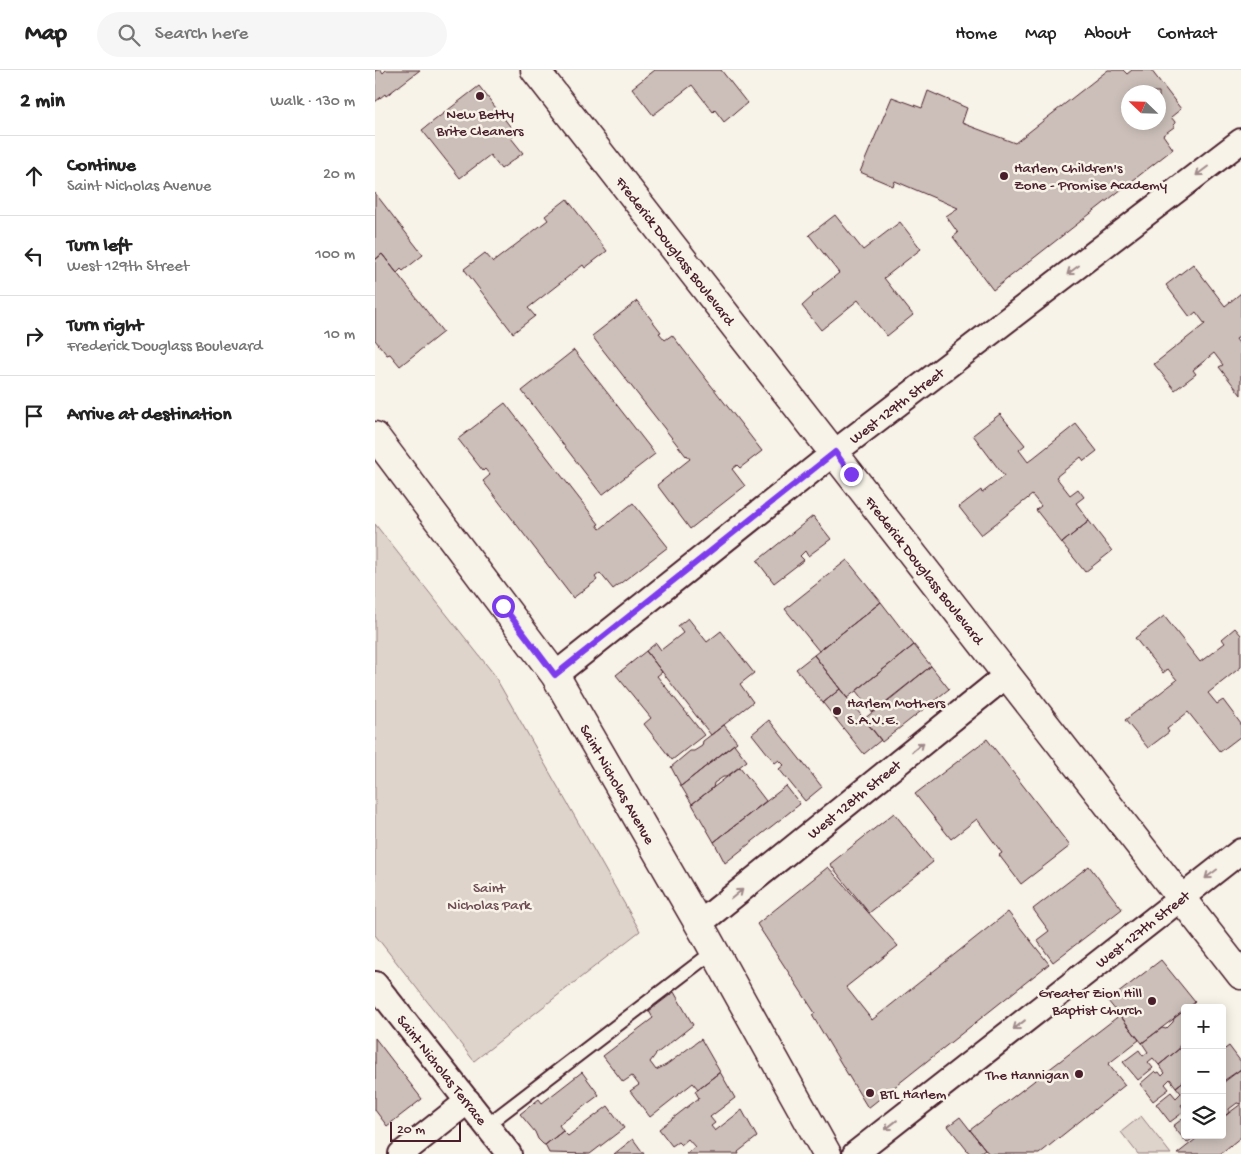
<!DOCTYPE html>
<meta charset="utf-8">
<style>
body{margin:0;font-family:"Gochi Hand",sans-serif;background:#f6f6f6;color:#222}
.controls{position:absolute;right:15px;bottom:15px;display:grid;overflow:hidden;border-radius:5px;box-shadow:0 2px 12px #0003}
.controls button{width:45px;height:45px;display:grid;place-items:center;padding:0;border:0;border-bottom:1px solid #e0e0e0;background:#fff;color:#222;font:25px sans-serif}
.compass{position:absolute;left:746px;top:15px;width:45px;height:45px;border-radius:50%;background:#fff;box-shadow:0 2px 12px #0003;rotate:293deg}
.scale{position:absolute;left:15px;bottom:12px;width:71px;box-sizing:border-box;padding-left:5px;border:2px solid #4a1f2b;border-top:0;font-size:14px;line-height:18px;white-space:nowrap;color:#4a1f2b;-webkit-text-stroke:4px #f7f3e8;paint-order:stroke}
.stop{position:absolute;width:15px;height:15px;margin:-11px;border:4px solid #7c3aed;border-radius:50%;background:#fff}
.stop.end{background:#7c3aed;border-color:#fff;box-shadow:0 1px 5px #0008}
.list{margin:0;padding:0;list-style:none}
h2{display:flex;justify-content:space-between;align-items:center;height:65px;margin:0;padding:0 20px;font-size:21px}
h2 small{font-size:16px;font-weight:400;color:#767676}
.list li{display:grid;grid-template-columns:32px 1fr auto;gap:15px;align-items:center;box-sizing:border-box;height:80px;padding:0 20px;border-top:1px solid #e0e0e0}
.list b{display:block;font-size:19px;white-space:nowrap}
.list p{margin:0;font-size:16px;white-space:nowrap;color:#767676}
.list em{font-size:16px;font-style:normal;color:#767676}
.icon{flex:none;width:28px;height:28px;fill:none;stroke:currentColor;stroke-width:2;stroke-linecap:round;stroke-linejoin:round}
.map{position:relative;flex:none;width:866px;height:1084px;overflow:hidden}
header{display:flex;align-items:center;gap:30px;box-sizing:border-box;height:70px;padding:0 25px;background:#fff;border-bottom:1px solid #e0e0e0}
header strong{font-size:24px}
nav{display:flex;gap:28px;margin-inline-start:auto;font-size:18px}
.search{width:350px;height:45px;background:#f6f6f6;display:flex;align-items:center;gap:12px;box-sizing:border-box;padding:0 18px;border-radius:28px;color:#767676;font-size:19px}
main{display:flex}
aside{flex:1;background:#fff}
.map>svg:first-child{display:block}
</style>
<header>
<strong>Map</strong>
<div class="search"><svg class="icon" aria-label="search" viewBox="0 0 24 24"><circle cx="10" cy="10" r="6"/><path d="M15 15l6 6"/></svg>Search here</div>
<nav><a>Home</a><a>Map</a><a>About</a><a>Contact</a></nav>
</header>
<main>
<aside>
<h2>2 min<small>Walk · 130 m</small></h2>
<ul class="list">
<li><svg class="icon" aria-label="ahead" viewBox="0 0 24 24"><path d="M12 20V5M6 11l6-6 6 6"/></svg><div><b>Continue</b><p>Saint Nicholas Avenue</p></div><em>20 m</em></li>
<li><svg class="icon" aria-label="left" viewBox="0 0 24 24"><path d="M17 20v-9H6M10 6l-5 5 5 5"/></svg><div><b>Turn left</b><p>West 129th Street</p></div><em>100 m</em></li>
<li><svg class="icon" aria-label="right" viewBox="0 0 24 24"><path d="M7 20v-9h11M14 6l5 5-5 5"/></svg><div><b>Turn right</b><p>Frederick Douglass Boulevard</p></div><em>10 m</em></li>
<li><svg class="icon" aria-label="arrive" viewBox="0 0 24 24"><path d="M6 21V4h12l-3 4 3 4H6"/></svg><div><b>Arrive at destination</b></div></li>
</ul>
</aside>
<div class="map">
<svg width="866" height="1084" viewBox="0 0 866 1084">
<rect width="100%" height="100%" fill="#f7f3e8"/>
<filter id="ink" filterUnits="userSpaceOnUse"><feTurbulence type="fractalNoise" baseFrequency=".02" numOctaves="2"/><feDisplacementMap in="SourceGraphic" scale="10" xChannelSelector="R" yChannelSelector="G"/><feConvolveMatrix kernelMatrix="1 2 1 2 8 2 1 2 1" color-interpolation-filters="sRGB"/></filter>
<g filter="url(#ink)">
<path fill="#ded4cc" stroke="#947a7c" d="M0,454L118,603L265,861L99,991L0,865Z
M766,1046L796,1084H763L746,1062Z"/>
<path fill="#ccbfb9" stroke="#4a1f2b" fill-rule="evenodd" d="M0,0H6L8,3L11,0H45L11,26L10,24L0,32Z
M280,0H346L372,33L349,52L340,40L338,42L317,15L278,45L257,18Z
M733,0H748L752,4L757,0H776L806,39L796,47L800,52L799,57L788,65L798,79L618,220L578,167L583,163L571,146L583,138L520,111L518,116L485,102L517,27L547,38L553,21L592,38L587,53L640,73ZM754,22H784V52H754Z
M104,16L141,64L136,68L148,83L126,99L115,85L85,108L47,60Z
M0,123L48,185L28,201L26,199L22,203L7,184L0,190Z
M192,129L232,181L210,198L208,195L153,238L160,246L138,263L89,199L110,183L118,192L173,150L170,146Z
M460,145L488,180L525,152L546,179L509,208L538,245L512,266L483,230L446,260L427,236L438,226L437,225L464,203L434,165Z
M7,184L68,262L25,296L15,284L12,285L0,270V190Z
M818,194L850,236L866,223V266L861,269L866,276V325L844,297L848,295L839,283L818,300L821,304L800,320L779,294L830,254L821,242L815,247L791,215Z
M262,231L286,262L284,263L290,270L297,265L387,381L365,398L362,395L357,399L370,416L315,459L282,415L315,389L312,385L311,386L217,266Z
M199,280L280,384L227,425L147,321Z
M130,333L224,454L222,455L225,459L258,433L293,477L238,519L225,503L220,507L222,510L198,528L108,411L115,405L110,399L108,401L83,369Z
M625,344L650,375L644,380L653,392L701,354L722,381L709,391L706,387L681,407L695,425L703,419L709,427L701,433L714,451L687,473L661,440L666,436L657,425L606,465L584,437L606,420L607,423L629,406L598,365Z
M438,446L456,469L433,486L430,481L425,486L429,490L399,513L382,491Z
M714,451L737,481L710,502L687,473Z
M472,490L506,532L444,581L410,539Z
M506,532L539,575L472,628L439,585Z
M789,546L825,592L850,573L847,569L860,558L866,565V597L833,623L842,634L848,630L866,654V666L845,682L813,642L792,659L794,662L773,678L750,650L802,610L793,599L788,603L760,568Z
M313,548L332,572L346,561L379,603L365,614L378,632L336,665L271,581L281,573L286,580L308,563L303,556Z
M539,575L556,596L498,643L481,621Z
M271,581L287,602L282,606L329,665L297,690L269,654L276,648L241,605Z
M439,585L465,619L448,633L421,599Z
M556,596L574,619L507,672L489,649Z
M465,619L506,670L489,684L448,633Z
M394,650L447,717L430,731L404,699L409,695L404,690L400,693L377,664Z
M349,655L362,672L306,716L296,697L315,681H319L327,676L328,671Z
M612,669L695,776L646,814L624,785L627,783L602,749L576,769L540,724Z
M359,674L372,691L351,707H348L339,713L338,718L317,734L306,716Z
M365,697L391,731L339,772L317,734Z
M411,716L425,734L350,793L339,772Z
M519,743L558,792L494,843L455,794Z
M714,796L747,839L678,892L662,870L674,861L658,839Z
M453,797L523,876L471,917L497,950L633,842L674,894L493,1038L437,945L440,943L382,854Z
M786,890L820,932L813,938H810V940L767,973L733,931Z
M299,922L318,955L281,984L275,992L281,1000L291,995L326,969L345,1002L323,1019L318,1013L275,1047L255,1021L264,1015L257,1006L248,1012L228,986L278,948L274,941Z
M810,940V971L804,976V979L784,995L778,988L773,992L778,998L763,1010L748,992L764,980L768,986L773,982L767,973L787,958L791,959L798,952L799,948Z
M745,945L764,970L733,994L750,1015L664,1084H614L595,1060Z
M0,968L47,1029L12,1056L0,1040Z
M854,976L866,992V999L847,1012V981Z
M804,979L808,980L810,979V1010L801,1017L795,1009L790,1014L794,1019L778,1031L765,1014L780,1001L782,1003L784,1002L787,1006L790,1003L784,995Z
M866,999V1034L862,1033L854,1039V1043L847,1048V1017L849,1012Z
M207,1002L224,1025L184,1055L188,1061L170,1075L168,1074L163,1069L160,1062L145,1044L164,1029L167,1033Z
M345,1002L360,1028L335,1047L340,1053L336,1056L340,1061L367,1040L382,1067L363,1082L364,1084H311L320,1077L313,1069L306,1075L303,1072L297,1076L284,1059L324,1028L320,1021Z
M810,1010V1032L806,1035L810,1041L795,1052L781,1034L796,1022L801,1028L806,1023L801,1017Z
M866,1034V1067L845,1084H802L826,1065H847V1048Z
M233,1036L249,1058L215,1084L174,1083L170,1075L188,1061L193,1066Z
M585,1047L610,1079L603,1084H595L573,1056Z
M810,1047V1065H822L812,1073L798,1056Z
M258,1069L269,1084H239Z"/>
<g fill="none" stroke-linecap="round" stroke-linejoin="round">
<g stroke="#4a1f2b" stroke-width="16">
<path id="service" d="M112,1055L339,881"/>
</g>
<g stroke="#4a1f2b" stroke-width="28">
<g id="minor">
<path id="s1" d="M180,605L460,382L866,71"/>
<path id="s2" d="M324,854L633,604"/>
<path id="s3" d="M0,914L134,1084"/>
<path d="M26,1084L93,1031"/>
<path id="s4" d="M480,1084L866,781"/>
</g>
</g>
<g stroke="#4a1f2b" stroke-width="31">
<g id="secondary">
<path id="s5" d="M160,0L866,905"/>
<path id="s6" d="M0,366L180,605L332,868L452,1084"/>
</g>
</g>
<use href="#service" stroke="#f7f3e8" stroke-width="12"/>
<use href="#minor" stroke="#f7f3e8" stroke-width="24"/>
<use href="#secondary" stroke="#f7f3e8" stroke-width="28"/>
</g>
<defs><path id="oneway-shaft" d="M-6 0H5M1.5-3L5.5 0L1.5 3" fill="none" stroke-width="1.6" stroke-linecap="round" stroke-linejoin="round" transform="scale(1.25)"/></defs>
<g stroke="#a0898a">
<use href="#oneway-shaft" transform="translate(827 101) rotate(143)"/>
<use href="#oneway-shaft" transform="translate(698 200) rotate(143)"/>
<use href="#oneway-shaft" transform="translate(543 677) rotate(-39)"/>
<use href="#oneway-shaft" transform="translate(836 804) rotate(143)"/>
<use href="#oneway-shaft" transform="translate(362 824) rotate(-39)"/>
<use href="#oneway-shaft" transform="translate(644 955) rotate(142)"/>
<use href="#oneway-shaft" transform="translate(516 1055) rotate(142)"/>
</g>
</g>
<g fill="none" stroke-linecap="round" stroke-linejoin="round" filter="url(#ink)">
<path stroke="#7c3aed" stroke-width="6" d="M128,536L180,605L460,382L476,404"/>
</g>
<g fill="#4a1f2b" stroke="#f7f3e8" stroke-width="2">
<circle cx="105" cy="26" r="5"/>
<circle cx="629" cy="106" r="5"/>
<circle cx="462" cy="641" r="5"/>
<circle cx="777" cy="931" r="5"/>
<circle cx="704" cy="1004" r="5"/>
<circle cx="495" cy="1023" r="5"/>
</g>
<g text-anchor="middle" stroke-width="5" stroke-linejoin="round" paint-order="stroke">
<g font-size="15" fill="#4a1f2b" stroke="#f7f3e8" text-anchor="start">
<text x="105" y="48" text-anchor="middle">New Betty<tspan x="105" dy="17">Brite Cleaners</tspan></text>
<text x="639" y="102">Harlem Children's<tspan x="639" dy="17">Zone - Promise Academy</tspan></text>
<text x="472" y="637">Harlem Mothers<tspan x="472" dy="17">S.A.V.E.</tspan></text>
<text x="767" y="927" text-anchor="end">Greater Zion Hill<tspan x="767" dy="17">Baptist Church</tspan></text>
<text x="694" y="1009" text-anchor="end">The Hannigan</text>
<text x="505" y="1028">BTL Harlem</text>
</g>
<g font-size="15" fill="#4a1f2b" stroke="#f7f3e8">
<text dy="5" stroke="none"><textPath href="#s5" startOffset="229">Frederick Douglass Boulevard</textPath></text>
<text dy="5" stroke="none"><textPath href="#s1" startOffset="435">West 129th Street</textPath></text>
<text dy="5" stroke="none"><textPath href="#s5" startOffset="634">Frederick Douglass Boulevard</textPath></text>
<text dy="5" stroke="none"><textPath href="#s6" startOffset="425">Saint Nicholas Avenue</textPath></text>
<text dy="5" stroke="none"><textPath href="#s2" startOffset="199">West 128th Street</textPath></text>
<text dy="5" stroke="none"><textPath href="#s4" startOffset="365">West 127th Street</textPath></text>
<text dy="5" stroke="none"><textPath href="#s3" startOffset="109">Saint Nicholas Terrace</textPath></text>
</g>
<g font-size="15" fill="#6f4c53" stroke="#f7f3e8">
<text x="114" y="822">Saint<tspan x="114" dy="17">Nicholas Park</tspan></text>
</g>
</g>
</svg>
<div class="controls">
<button>+</button>
<button>−</button>
<button><svg class="icon" aria-label="layers" viewBox="0 0 24 24"><path d="M12 4l9 5-9 5-9-5zM3 14l9 5 9-5"/></svg></button>
</div>
<svg class="compass" viewBox="-18 -18 36 36"><path d="M0-13l5 13h-10z" fill="#e53935"/><path d="M0 13l5-13h-10z" fill="#767676"/></svg>
<div class="scale">20 m</div>
<div class="stop" style="left:128px;top:536px"></div>
<div class="stop end" style="left:476px;top:404px"></div>
</div>
</main>
